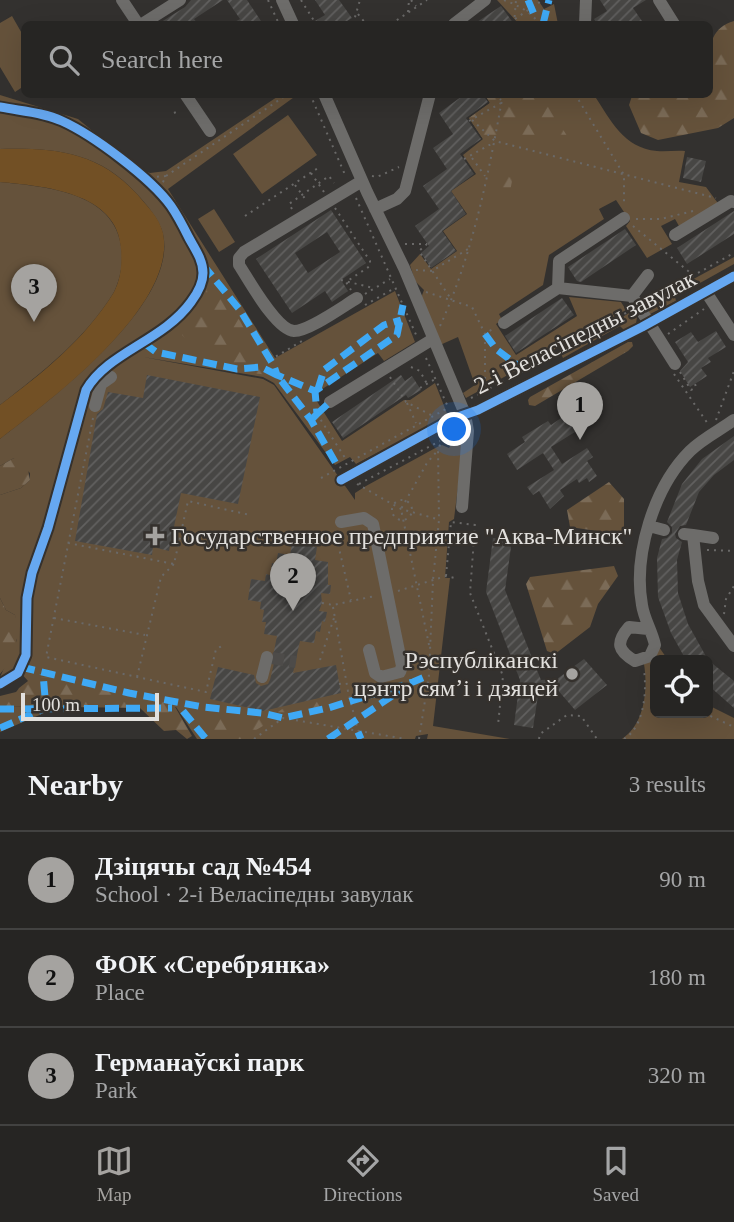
<!DOCTYPE html>
<meta charset="utf-8">
<style>
body{margin:0;font-family:"Times New Roman",serif;background:#2e2d2b;color:#f1f3f6}
.controls{position:absolute;right:21px;bottom:21px;display:grid;overflow:hidden;border-radius:10px;box-shadow:0 7px 28px #0002}
.controls button{width:63px;height:63px;display:grid;place-items:center;padding:0;border:0;border-bottom:2px solid #424241;background:#262523;color:#f1f3f6;font:35px sans-serif}
.scale{position:absolute;left:21px;bottom:18px;width:138px;box-sizing:border-box;padding-left:7px;border:4px solid #e2e0dd;border-top:0;font-size:19px;line-height:24px;white-space:nowrap;color:#e2e0dd;-webkit-text-stroke:5px #35312d;paint-order:stroke}
.you{position:absolute;left:455px;top:430px;width:24px;height:24px;margin:-18px;border:5px solid #fff;border-radius:50%;background:#1a73e8;box-shadow:0 0 0 10px #1a73e833}
.badge{display:grid;place-items:center;width:46px;height:46px;border-radius:50%;background:#a5a3a0;color:#111;font-size:23px;font-weight:700}
.pin{position:absolute;translate:-50% -58px;filter:drop-shadow(0 2px 4px #0008)}
.pin::after{content:'';position:absolute;top:37px;width:24px;height:21px;background:inherit;clip-path:polygon(0 0,100% 0,50% 100%)}
.list{margin:0;padding:0;list-style:none}
h2{display:flex;justify-content:space-between;align-items:center;height:91px;margin:0;padding:0 28px;font-size:30px}
h2 small{font-size:23px;font-weight:400;color:#a4a5a6}
.list li{display:grid;grid-template-columns:46px 1fr auto;gap:21px;align-items:center;box-sizing:border-box;height:98px;padding:0 28px;border-top:2px solid #424241}
.list b{display:block;font-size:26px;white-space:nowrap}
.list p{margin:0;font-size:23px;white-space:nowrap;color:#a4a5a6}
.list em{font-size:23px;font-style:normal;color:#a4a5a6}
.icon{flex:none;width:38px;height:38px;fill:none;stroke:currentColor;stroke-width:2;stroke-linecap:round;stroke-linejoin:round}
.map{position:relative;flex:none;width:734px;height:739px;overflow:hidden}
.search{position:absolute;background:#262523;box-shadow:0 7px 28px #0002;left:21px;right:21px;top:21px;height:77px;display:flex;align-items:center;gap:18px;box-sizing:border-box;padding:0 24px;border-radius:10px;color:#a4a5a6;font-size:26px}
.sheet{height:385px;background:#262523}
nav{display:flex;justify-content:space-around;align-items:center;box-sizing:border-box;height:98px;border-top:2px solid #424241;background:#262523;font-size:19px;color:#a4a5a6}
nav a{display:grid;justify-items:center;gap:4px}
nav .on{color:#a5a3a0}
.map>svg:first-child{display:block}
</style>
<div class="map">
<svg width="734" height="739" viewBox="0 0 734 739">
<defs>
<pattern id="forest-firs" width="22" height="20" patternUnits="userSpaceOnUse" patternTransform="scale(1.75)"><rect width="22" height="20" fill="#65523b"/><path d="M5 1l3.5 6h-7zM16 11l3.5 6h-7z" fill="#7b6b57"/></pattern>
<pattern id="building-hatch" width="6" height="6" patternUnits="userSpaceOnUse" patternTransform="scale(1.75)"><rect width="6" height="6" fill="#474644"/><path d="M-1 1l2-2M0 6l6-6M5 7l2-2" fill="none" stroke="#61605f"/></pattern>
</defs>
<rect width="100%" height="100%" fill="#33312f"/>
<path fill="#65523b" d="M497,0H538L544,9L554,4L558,24H516L518,23Z
M12,16L24,37V86L15,92L0,67V23Z
M0,95L78,119L139,169L150,173L166,171L280,95H297L168,189L275,358L395,291L415,342L384,361L378,353L313,395L342,441L404,400H410L435,383L448,416L356,464L350,457L335,465L274,383L263,377L143,357L263,379L274,385L355,500V493L366,486L439,446L442,445L449,448L458,433L465,430L454,519L449,522L445,578H450L433,726L510,739H427L428,734L416,736L415,739H197L176,707L11,700L19,688L28,681L19,671L26,659L29,642L28,603L33,576L52,524L89,388L107,369L161,335L186,312L199,294L205,272L203,261L170,200L116,154L94,137L60,118L43,112L0,105Z
M485,95H594C611,120 623,148 657,151C666,152 676,150 685,151L679,182L706,187L720,206L679,226L675,219L661,226L672,244L647,258L626,226L630,221L616,200L599,209L604,219L549,255L543,285L499,314L502,320L496,324L516,355L577,316L569,297L621,302L626,310L466,398L463,393L475,385L458,337L440,345L421,298L424,290L415,281L410,265L420,254L431,269L457,251L443,231L467,214L451,191L476,174L463,155L483,139L469,118L490,103Z
M0,110C17,113 36,115 53,121C83,131 149,180 168,207C175,216 180,229 186,240C193,253 204,269 197,284C177,333 117,344 87,383L25,587L23,652L13,671L0,677L17,640L15,615L6,610L0,598V495L21,488L30,480V473L14,458L0,466V439C49,401 179,304 163,234C160,220 146,204 137,194C98,151 54,148 0,149Z
M288,115L317,155L262,194L233,154Z
M0,182C48,187 120,192 122,255C122,268 120,279 114,292C85,339 44,371 0,405Z
M214,209L235,242L219,252L198,219Z
M734,257V264L675,297L676,301L650,314L642,307Z
M634,310L637,317L636,324L624,330L620,326L563,358L561,354Z
M659,647L668,660H655V713H708V705L734,718V739H622C645,724 648,689 644,664Z
M0,706L58,707L0,732Z"/>
<path fill="url(#forest-firs)" d="M734,21V118L718,128L658,140L641,133L629,105L632,96L710,94C710,67 701,30 734,21Z
M485,95H558L547,104L569,139C539,143 513,143 483,139L469,118L490,103Z
M498,159L515,165L506,213L495,183Z
M212,283L240,321L269,375L234,371L216,356L198,351L182,335C183,330 184,323 187,319C196,307 208,305 206,287Z
M628,342H632L633,346L628,351L535,406L529,405L528,400L530,397Z
M14,458L22,459L27,464L30,480L21,488L0,495V466Z
M609,482L624,499V535L570,527L567,510Z
M614,566L618,576L598,604L590,627L555,654L547,651L526,584L530,577Z
M0,598L6,610L15,615C22,635 14,659 0,674Z
M34,677H51L167,702L174,705L192,736L187,739L176,730L164,731L140,708L0,706V696L16,692Z
M328,697L337,698L340,701C319,714 296,712 273,717C266,728 253,728 246,739H204L197,721L200,718L212,719L227,714L242,718L279,716L278,712L288,705Z"/>
<path fill="#725025" d="M0,149C55,148 97,151 137,194C147,206 159,217 163,233C178,305 51,400 0,439V405C44,372 85,339 114,292C121,278 122,265 121,249C118,192 43,186 0,182Z"/>
<path fill="url(#building-hatch)" fill-rule="evenodd" d="M191,0H223L194,19L198,24H158L185,7Z
M227,0H247L263,24H231L240,19Z
M315,0H339L352,18L342,24H310L325,15Z
M600,0H646L633,8L644,24H597L594,19L607,11Z
M501,6L514,24H474Z
M465,94H482L488,102L466,118L481,139L460,154L474,174L451,191L466,214L442,231L456,251L431,268L421,253L429,246L415,226L439,209L423,186L447,169L433,148L453,134L439,113Z
M687,157L706,161L701,182L683,178Z
M331,210L366,263L341,280L348,291L332,302L325,291L292,313L256,259ZM327,232L340,252L308,273L295,253Z
M734,211V234L687,264L677,248Z
M625,229L636,245L581,282L577,281L568,267Z
M562,298L574,315L516,353L505,336Z
M716,331L726,347L708,358L711,362L701,368L707,376L690,387L680,371L688,362L675,342L691,332L698,342Z
M147,375L260,397L238,504L181,493L169,551L153,547L152,555L75,541L97,414L103,409L108,392L143,398Z
M401,375L405,381L412,376L421,390L408,398L406,395L343,438L332,422Z
M567,414L578,430L551,447L562,464L587,448L593,457L587,461L597,476L589,482L587,478L579,483L577,479L560,490L564,496L550,509L539,491L533,495L527,487L554,470L543,453L517,470L507,454L525,442L522,437L548,421L551,425Z
M734,436V460L714,475L699,492L686,525L680,526L675,534L676,538L682,542L677,560L678,593L688,624L708,660L734,681V708L708,685V660H686L671,633L658,597L657,558L662,539L667,538L672,533V527L667,522L682,484L702,459Z
M493,538L512,540L505,590L541,680L557,679L584,659L607,685L575,710L556,688L539,689L533,728L514,725L520,680L486,592Z
M292,543L317,547L315,560L328,562V585H331L330,594L321,593L322,603L319,611L327,612L325,622L322,621L320,632L316,631L314,643L300,641L293,673L336,665L341,693L263,711L210,699L218,667L254,675L256,683L261,686L268,684L270,680L275,659L274,651L277,636L264,634L266,622H262L264,610L260,609L261,602L248,600L251,579L265,581L266,574L270,575L272,563L276,564L278,553L290,555Z"/>
<g fill="none" stroke-linecap="round" stroke-linejoin="round">
<path stroke="#4d4b49" stroke-width="12" stroke-dasharray="12 6" stroke-linecap="butt" d="M272,658L296,662"/>
<path stroke="#6a6968" stroke-width="2" stroke-dasharray="2 5" stroke-linecap="butt" d="M268,0L279,24
M301,0L316,24
M411,0L416,6
M504,0C517,5 532,12 539,24
M408,12L409,0
M358,14L366,24
M515,19L543,0
M353,24L360,0
M391,24L427,0
M514,24L516,0
M310,94L346,177
M495,94L501,100
M575,94L624,175V206
M174,113L180,110
M472,120L495,141L716,198
M469,121L501,103
M472,158L485,176
M464,159L493,143
M311,173L324,192
M166,176L288,94
M372,176L377,177L399,167
M143,178L166,176L158,192
M295,185L306,200
M356,198L417,337
M335,208L370,261V266L346,282L351,290
M292,209L289,204L329,176L334,183
M245,216L318,168
M636,219H661L693,211
M633,226L693,275
M405,244H427
M427,244L419,251L451,299
M416,270L432,271L468,249
M341,280L373,288
M426,292L472,307L485,334L494,328
M365,294L390,279
M649,300L734,253
M365,305L395,288
M440,326C473,254 489,172 503,94
M668,334L704,309
M485,335V389
M426,358L448,407
M270,360L302,341
M411,367L420,371L427,384
M680,372L691,390L696,387L695,384
M674,374L708,424
M390,377L406,402L431,415
M420,388L435,379
M471,398L566,349L629,311
M407,403L416,423
M317,414L347,461
M93,418L46,657L206,692L216,649L222,646
M716,420L734,371
M321,478L446,409
M357,484L401,509L437,519
M359,484L440,441
M392 510a10 10 0 1 1 20 0a10 10 0 1 1-20 0Z
M335,531L351,600
M68,543L174,564L188,501L250,515
M707,550L734,551
M446,576L451,522L475,525L470,593L503,676L498,725
M398,591L446,576L455,578
M322,603L333,605L375,596
M333,607L348,691L358,731
M724,614L726,599L734,586
M54,618L145,635
M429,645L401,509L427,463L438,450
M320,660L334,618
M137,677L161,577L174,564
M339,684L345,683
M704,713L734,727
M254,739L283,718L406,739
M419,739L429,675L433,580L439,520L438,449L444,437
M539,739L540,734L567,715L581,716L597,739
M624,739C644,727 647,692 644,670"/>
<path stroke="#6d6c6a" stroke-width="12" d="M122,0L138,24
M282,0L293,24
M659,0L674,24
M142,24L180,0
M454,24L485,0
M585,24L586,0
M185,94L210,131
M324,94L367,192L404,268L465,414L468,431L462,507
M375,209L397,199L405,191L430,94
M675,235L731,201L734,202
M558,288L559,261L624,218
M706,292L734,335
M632,296L648,275
M357,298C342,307 309,331 294,331C276,330 249,280 239,265V258L244,252L362,181
M504,323L558,288L632,296L675,364
M330,402L433,339
M95,406L101,384L111,377
M341,480L452,419L478,410L642,327L734,276
M341,522L364,518L373,524L402,666L400,672L381,677L375,673L369,650
M649,526L664,530
M684,534L693,535L698,581L704,605L734,646
M693,535L713,538
M648,629L629,627C615,643 618,651 635,661L650,656L655,645C652,631 644,619 642,605C633,555 654,487 690,451C702,439 720,430 734,420
M262,677L267,657"/>
<path stroke="#3fa9f5" stroke-width="7" stroke-dasharray="14 7" stroke-linecap="butt" d="M528,0L536,19
M543,24L549,0
M203,265L240,310L274,366L277,375L315,391L397,335L403,305
M485,334L496,349L524,370
M144,343L156,352L237,369L261,367L277,375L311,420L338,467
M318,389L324,370L384,325L401,320
M317,414L330,402
M311,420L317,414L315,391
M21,667L129,693L203,707L262,713L283,718L328,708L413,682L429,675
M0,709L172,708
M183,711L206,739
M0,728L46,708L43,674
M358,732L361,739
M328,739L404,688"/>
<g stroke="#35312d" stroke-width="13">
<path id="cycleway" d="M0,107C20,111 43,112 62,121C93,135 151,178 171,206C178,216 184,228 189,238C195,249 203,260 203,273C203,283 197,294 191,302C163,341 108,352 86,390L48,528L32,573L27,598L26,655L18,673L0,684
M341,480L452,419L478,410L642,327L734,276"/>
</g>
<use href="#cycleway" stroke="#66a8f1" stroke-width="9"/>
</g>
<g fill="#a5a3a0" stroke="#35312d" stroke-width="2.5">
<path d="M151.5 525.5h7v7h7v7h-7v7h-7v-7h-7v-7h7z"/>
<circle cx="572" cy="674" r="7"/>
</g>
<g text-anchor="middle" stroke-width="5" stroke-linejoin="round" paint-order="stroke">
<g font-size="24" fill="#e2e0dd" stroke="#35312d">
<text transform="translate(585 332) rotate(-27)" y="8">2-і Веласіпедны завулак</text>
</g>
<g font-size="24" fill="#e2e0dd" stroke="#35312d" text-anchor="start">
<text x="171" y="544">Государственное предприятие "Аква-Минск"</text>
<text x="558" y="668" text-anchor="end">Рэспубліканскі<tspan x="558" dy="28">цэнтр сямʼі і дзяцей</tspan></text>
</g>
</g>
</svg>
<div class="controls">
<button><svg class="icon" aria-label="locate" viewBox="0 0 24 24"><circle cx="12" cy="12" r="6"/><path d="M12 2v4M12 18v4M2 12h4M18 12h4"/></svg></button>
</div>
<div class="scale">100 m</div>
<div class="you"></div>
<div class="pin badge" style="left:580px;top:440px">1</div>
<div class="pin badge" style="left:293px;top:611px">2</div>
<div class="pin badge" style="left:34px;top:322px">3</div>
<div class="search"><svg class="icon" aria-label="search" viewBox="0 0 24 24"><circle cx="10" cy="10" r="6"/><path d="M15 15l6 6"/></svg>Search here</div>
</div>
<section class="sheet">
<h2>Nearby<small>3 results</small></h2>
<ul class="list">
<li><span class="badge">1</span><div><b>Дзіцячы сад №454</b><p>School · 2-і Веласіпедны завулак</p></div><em>90 m</em></li>
<li><span class="badge">2</span><div><b>ФОК «Серебрянка»</b><p>Place</p></div><em>180 m</em></li>
<li><span class="badge">3</span><div><b>Германаўскі парк</b><p>Park</p></div><em>320 m</em></li>
</ul>
</section>
<nav>
<a class="on"><svg class="icon" aria-label="map" viewBox="0 0 24 24"><path d="M3 6l6-2 6 2 6-2v14l-6 2-6-2-6 2zM9 4v14M15 6v14"/></svg>Map</a>
<a><svg class="icon" aria-label="directions" viewBox="0 0 24 24"><path d="M12 3l9 9-9 9-9-9zM9 14v-3h6M13 9l2 2-2 2"/></svg>Directions</a>
<a><svg class="icon" aria-label="saved" viewBox="0 0 24 24"><path d="M7 4h10v16l-5-4-5 4z"/></svg>Saved</a>
</nav>
